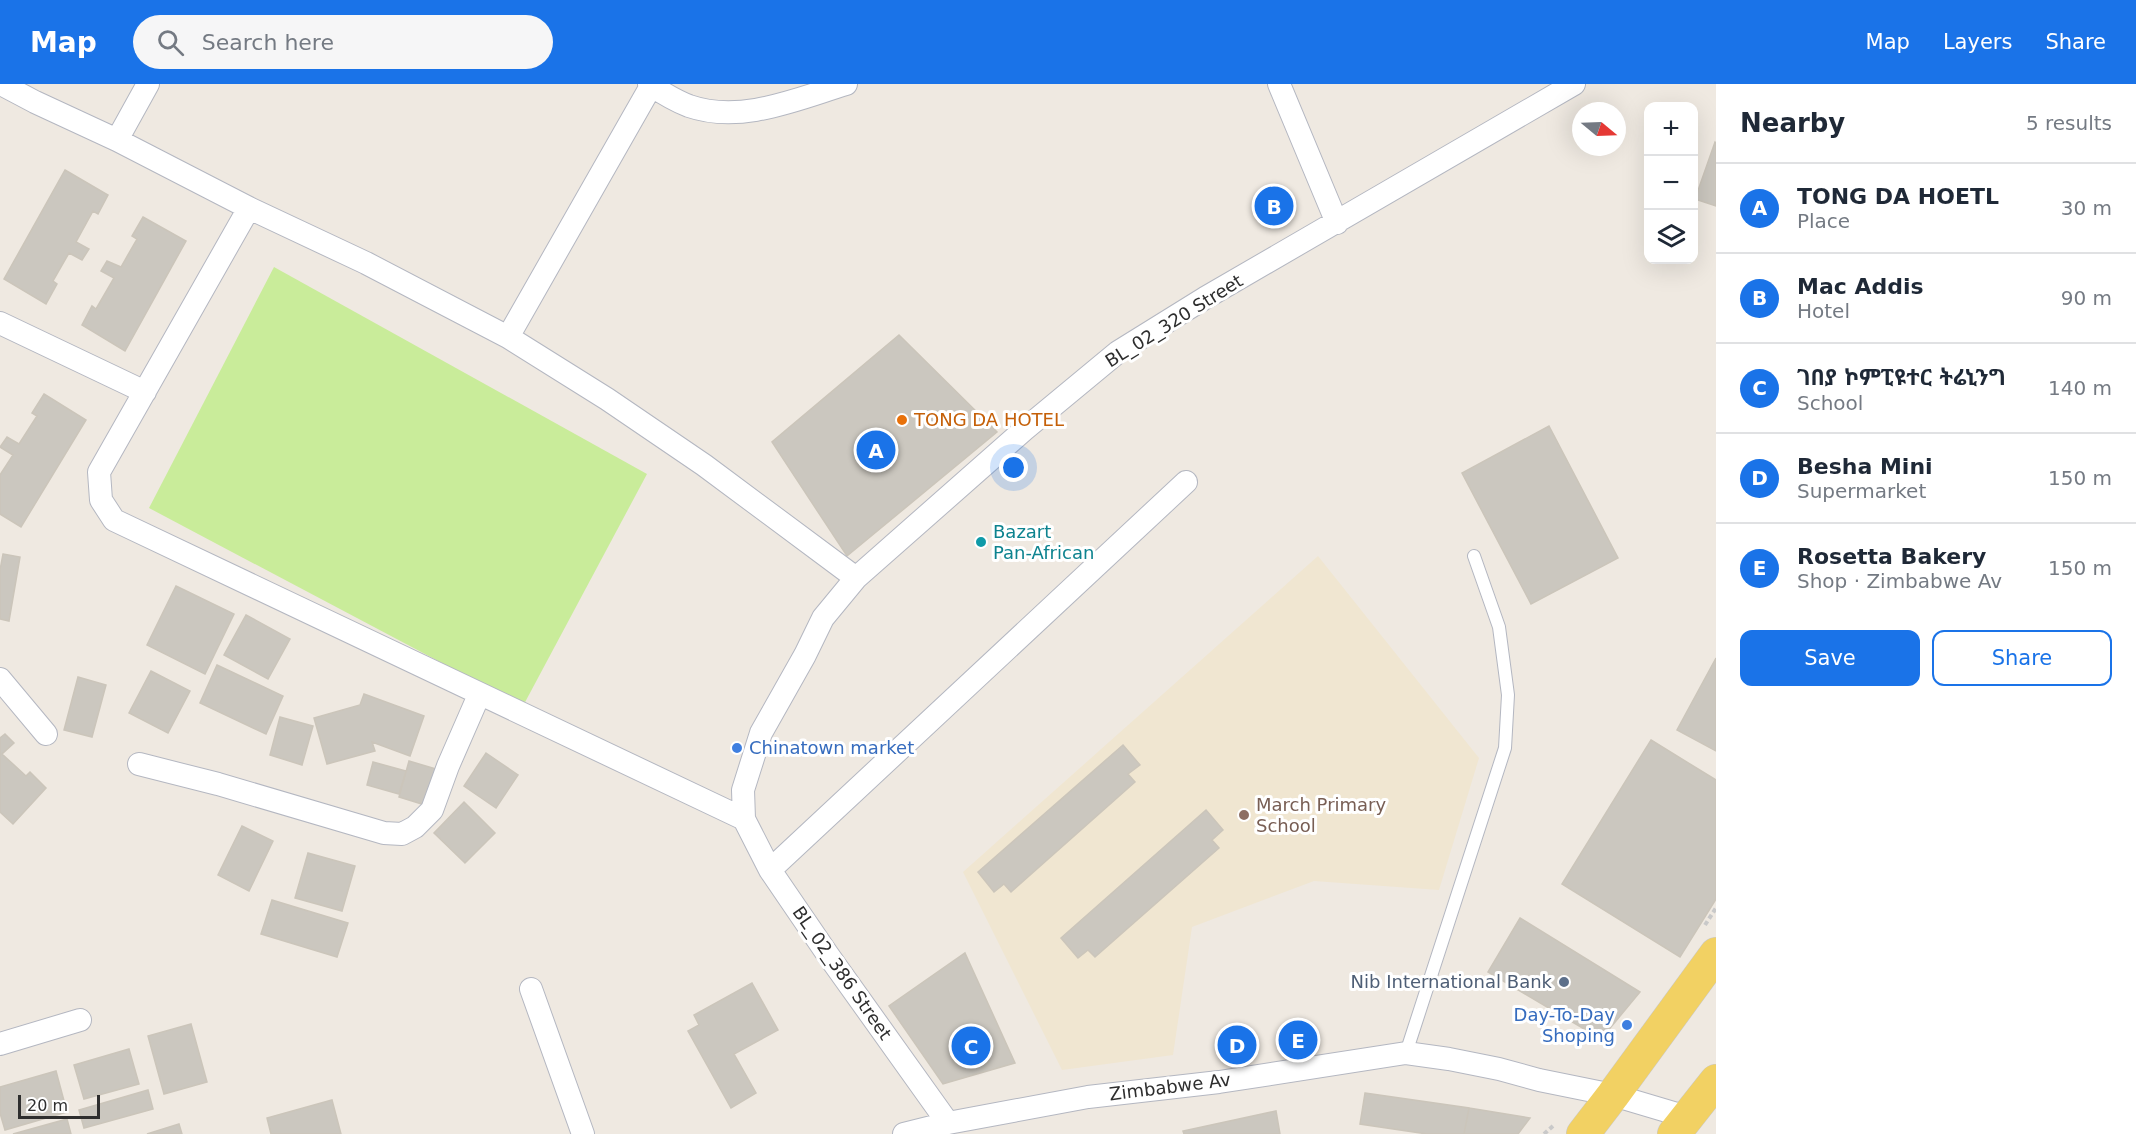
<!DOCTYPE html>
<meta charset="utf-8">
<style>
body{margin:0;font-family:"DejaVu Sans","Noto Sans Ethiopic",sans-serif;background:#f6f6f7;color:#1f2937}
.controls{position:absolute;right:18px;top:18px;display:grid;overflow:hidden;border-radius:12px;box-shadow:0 6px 24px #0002}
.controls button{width:54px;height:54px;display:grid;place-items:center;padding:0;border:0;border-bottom:2px solid #e0e1e3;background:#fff;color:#1f2937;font:30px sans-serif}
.compass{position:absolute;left:1572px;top:18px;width:54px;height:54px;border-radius:50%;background:#fff;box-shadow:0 6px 24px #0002;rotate:109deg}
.scale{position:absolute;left:18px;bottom:15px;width:82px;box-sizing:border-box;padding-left:6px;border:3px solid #2e2e2e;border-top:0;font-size:16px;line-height:21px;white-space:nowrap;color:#2e2e2e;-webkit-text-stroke:4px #fff;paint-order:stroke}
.you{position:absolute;left:1014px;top:384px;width:21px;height:21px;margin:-15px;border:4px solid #fff;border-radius:50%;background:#1a73e8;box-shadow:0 0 0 9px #1a73e833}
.badge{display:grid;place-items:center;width:39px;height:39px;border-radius:50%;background:#1a73e8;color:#fff;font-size:20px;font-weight:700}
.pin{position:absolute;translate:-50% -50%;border:3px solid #fff;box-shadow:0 2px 6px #0006}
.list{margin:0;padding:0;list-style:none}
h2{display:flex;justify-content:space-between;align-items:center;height:78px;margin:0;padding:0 24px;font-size:26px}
h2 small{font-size:20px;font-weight:400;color:#747a83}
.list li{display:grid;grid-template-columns:39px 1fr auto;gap:18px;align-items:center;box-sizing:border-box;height:90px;padding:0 24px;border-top:2px solid #e0e1e3}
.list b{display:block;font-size:22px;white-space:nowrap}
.list p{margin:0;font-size:20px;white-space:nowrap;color:#747a83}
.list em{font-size:20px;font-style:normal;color:#747a83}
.actions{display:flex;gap:12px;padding:18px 24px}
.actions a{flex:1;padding:14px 0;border:2px solid #1a73e8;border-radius:12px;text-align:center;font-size:21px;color:#1a73e8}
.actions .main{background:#1a73e8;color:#fff}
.icon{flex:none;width:33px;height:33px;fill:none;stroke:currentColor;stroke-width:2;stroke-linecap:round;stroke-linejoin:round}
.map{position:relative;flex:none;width:1716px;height:1050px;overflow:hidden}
header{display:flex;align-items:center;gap:36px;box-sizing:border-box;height:84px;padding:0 30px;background:#1a73e8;color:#fff}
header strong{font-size:28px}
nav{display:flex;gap:33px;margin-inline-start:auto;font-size:21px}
.search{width:420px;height:54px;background:#f6f6f7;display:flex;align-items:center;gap:15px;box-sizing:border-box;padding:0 21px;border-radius:33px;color:#747a83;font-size:22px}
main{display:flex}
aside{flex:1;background:#fff}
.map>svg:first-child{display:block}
</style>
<header>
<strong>Map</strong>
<div class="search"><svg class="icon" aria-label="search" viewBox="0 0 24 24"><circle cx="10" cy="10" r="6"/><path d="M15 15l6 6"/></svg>Search here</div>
<nav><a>Map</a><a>Layers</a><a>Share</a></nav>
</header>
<main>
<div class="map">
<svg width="1716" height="1050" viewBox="0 0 1716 1050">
<rect width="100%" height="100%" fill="#efe9e1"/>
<path fill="#f0e6d1" d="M1318,472L1479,674L1439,806L1314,797L1192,843L1173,971L1062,986L963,788Z"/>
<path fill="#c9ec9a" d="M274,183L647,390L523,622L149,424Z"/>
<path fill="#cbc7bf" stroke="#cbc5ba" stroke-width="1.5" d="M1715,58L1716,59V122L1695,115Z
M65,86L108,111L98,130L93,127L76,158L89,165L82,176L69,169L53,197L57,200L46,220L4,195Z
M143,133L186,157L125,267L82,241L92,222L96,225L114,194L101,187L107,177L121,183L137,155L132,152Z
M899,251L997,348L847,472L772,358Z
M44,310L86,336L21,443L0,430V391L13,371L0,363L7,353L19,360L37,332L32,329Z
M1549,342L1618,474L1531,520L1462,389Z
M3,470L20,473L9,537L0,535V486Z
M176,502L234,530L205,590L147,561Z
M246,531L290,555L268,595L224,571Z
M1716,574V667L1677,646Z
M217,581L283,612L266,650L200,619Z
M151,587L190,607L168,649L129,629Z
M78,593L106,601L92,653L64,646Z
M364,610L424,632L410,672L372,658L375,667L327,680L314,634L360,621Z
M280,633L313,642L302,681L270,671Z
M5,650L14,659L2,670L26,692L30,688L46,704L13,740L0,728V654Z
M1651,656L1716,696V815L1680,873L1562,800Z
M1123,661L1140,681L1128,690L1135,698L1011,808L1004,800L994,808L978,788Z
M486,669L518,691L496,724L464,702Z
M409,677L436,685L425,721L399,713Z
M373,678L406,687L399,710L367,701Z
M464,718L495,749L465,779L434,749Z
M1206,726L1223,746L1212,756L1219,764L1095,873L1088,866L1078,874L1061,854Z
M242,742L273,757L249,807L218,791Z
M308,769L355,782L342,827L295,814Z
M272,816L348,839L337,873L261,850Z
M1520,834L1640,908L1601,955L1488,888Z
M965,869L1015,979L943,1000L889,922Z
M752,899L778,946L734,970L756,1009L731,1024L688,947L699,941L694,931Z
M191,940L207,998L164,1010L148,952Z
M129,965L139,1000L84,1015L74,981Z
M56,987L67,1028L5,1046L0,1029V1003Z
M148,1006L153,1025L84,1044L79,1026Z
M1365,1009L1469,1024L1464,1050H1427L1360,1040Z
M332,1016L341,1050H271L267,1034Z
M1469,1024L1530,1034L1518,1050H1464Z
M1276,1027L1280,1050H1184L1183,1047Z
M67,1035L71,1050H13Z
M179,1040L182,1050H147Z"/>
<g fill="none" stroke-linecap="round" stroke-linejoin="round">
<g stroke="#b4b7c1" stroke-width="14">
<path id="service" d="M1406,969L1505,664L1508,611L1499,543L1474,472"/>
</g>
<g stroke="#b4b7c1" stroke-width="24">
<path id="minor" d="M1,0L35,18L117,56L249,124L366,179L508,253L607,315L704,381L856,494
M649,0C661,8 676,17 689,22C741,40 797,15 846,0
M1279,0L1337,139
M117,56L148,0
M249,124L99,388L101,416L114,436L744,735
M0,239L145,308
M508,253L651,2
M0,595L46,650
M139,680L218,700L384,749L402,750L415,743L432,726L448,682L479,611
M770,786L1186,398
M531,905L583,1050
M0,960L80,936
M948,1039L828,871L770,786L744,735L743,706L761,649L805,571L823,534L856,494L1025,345L1118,268L1205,214L1574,0
M904,1050L948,1039L1088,1013L1219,998L1406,969L1449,975L1499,985L1539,996L1613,1011L1687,1033"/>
</g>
<g stroke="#c9c9c9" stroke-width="34">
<path id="primary" d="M1583,1050L1613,1011L1716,870
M1674,1050L1716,997"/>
</g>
<path stroke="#c9c9c9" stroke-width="4" stroke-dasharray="4.5 3" stroke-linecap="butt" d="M1705,841L1716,824
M1544,1050L1553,1042"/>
<use href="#service" stroke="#fff" stroke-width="12"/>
<use href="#minor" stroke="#fff" stroke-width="22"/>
<use href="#primary" stroke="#f2d163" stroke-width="33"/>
</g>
<circle fill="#e8710a" stroke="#fff" stroke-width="2" cx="902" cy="336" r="6"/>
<circle fill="#0f9aa8" stroke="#fff" stroke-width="2" cx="981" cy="458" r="6"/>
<g fill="#3f7fe0" stroke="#fff" stroke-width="2">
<circle cx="737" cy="664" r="6"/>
<circle cx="1627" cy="941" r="6"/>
</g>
<circle fill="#8d6e63" stroke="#fff" stroke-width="2" cx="1244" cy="731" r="6"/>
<circle fill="#5c6f8a" stroke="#fff" stroke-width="2" cx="1564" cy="898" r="6"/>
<g text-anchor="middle" stroke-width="6" stroke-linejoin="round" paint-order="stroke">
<g font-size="18" fill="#2e2e2e" stroke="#fff">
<text transform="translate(1174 237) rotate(-32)" y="6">BL_02_320 Street</text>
<text transform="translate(842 889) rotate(55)" y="6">BL_02_386 Street</text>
<text transform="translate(1170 1003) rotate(-7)" y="6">Zimbabwe Av</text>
</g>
<g font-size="18" fill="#c56008" stroke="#fff" text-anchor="start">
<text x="914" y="342">TONG DA HOTEL</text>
</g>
<g font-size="18" fill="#0d838f" stroke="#fff" text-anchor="start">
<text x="993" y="454">Bazart<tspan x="993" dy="21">Pan-African</tspan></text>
</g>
<g font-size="18" fill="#366cbe" stroke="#fff" text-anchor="start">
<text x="749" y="670">Chinatown market</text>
<text x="1615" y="937" text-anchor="end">Day-To-Day<tspan x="1615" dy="21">Shoping</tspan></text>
</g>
<g font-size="18" fill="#785e54" stroke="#fff" text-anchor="start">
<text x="1256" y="727">March Primary<tspan x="1256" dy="21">School</tspan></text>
</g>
<g font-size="18" fill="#4e5e75" stroke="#fff" text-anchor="end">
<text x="1552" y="904">Nib International Bank</text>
</g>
</g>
</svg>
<div class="controls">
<button>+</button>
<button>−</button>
<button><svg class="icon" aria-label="layers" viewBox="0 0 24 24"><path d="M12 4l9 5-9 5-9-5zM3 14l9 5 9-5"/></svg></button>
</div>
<svg class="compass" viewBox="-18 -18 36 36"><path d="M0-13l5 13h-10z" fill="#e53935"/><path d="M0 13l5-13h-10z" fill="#747a83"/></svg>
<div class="scale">20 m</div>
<div class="you"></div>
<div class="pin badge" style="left:876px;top:366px">A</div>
<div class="pin badge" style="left:1274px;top:122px">B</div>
<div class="pin badge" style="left:971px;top:962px">C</div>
<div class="pin badge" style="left:1237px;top:961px">D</div>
<div class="pin badge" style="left:1298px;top:956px">E</div>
</div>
<aside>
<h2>Nearby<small>5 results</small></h2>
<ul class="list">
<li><span class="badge">A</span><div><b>TONG DA HOETL</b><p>Place</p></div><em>30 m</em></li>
<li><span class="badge">B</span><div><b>Mac Addis</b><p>Hotel</p></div><em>90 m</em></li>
<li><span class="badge">C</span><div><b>ገበያ ኮምፒዩተር ትሬኒንግ</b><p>School</p></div><em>140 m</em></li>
<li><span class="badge">D</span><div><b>Besha Mini</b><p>Supermarket</p></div><em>150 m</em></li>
<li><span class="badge">E</span><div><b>Rosetta Bakery</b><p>Shop · Zimbabwe Av</p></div><em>150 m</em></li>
</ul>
<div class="actions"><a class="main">Save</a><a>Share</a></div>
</aside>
</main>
